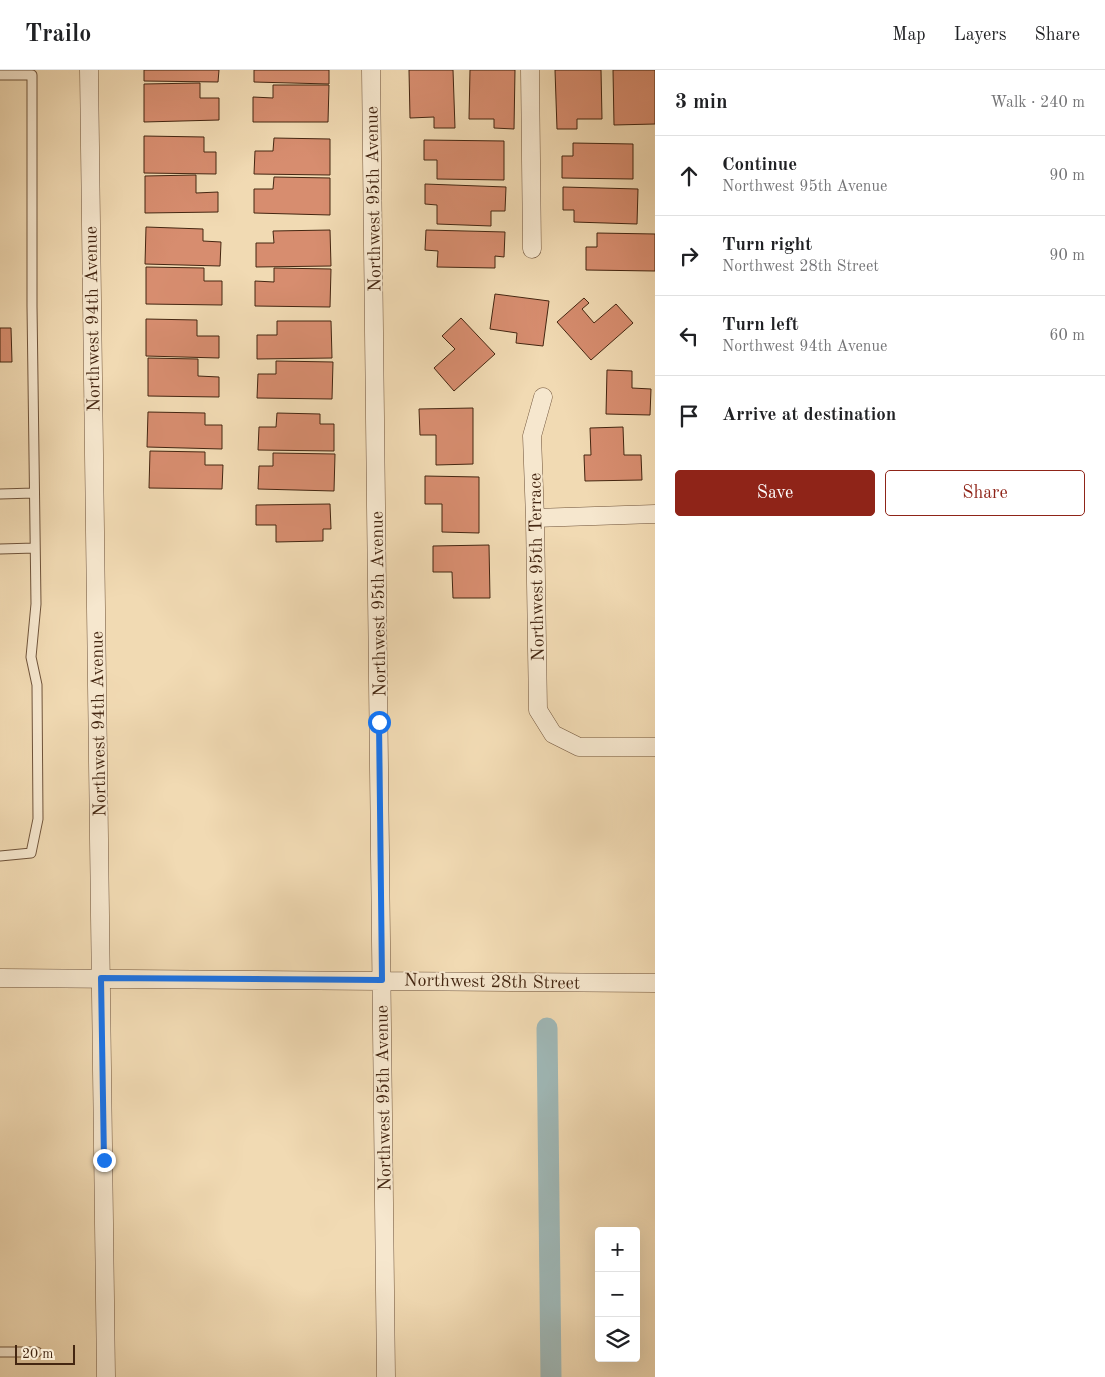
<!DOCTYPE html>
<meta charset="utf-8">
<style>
body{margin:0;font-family:"Old Standard TT",serif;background:#f2f2f2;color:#202124}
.controls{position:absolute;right:15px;bottom:15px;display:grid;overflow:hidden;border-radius:5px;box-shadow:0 5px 20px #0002}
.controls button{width:45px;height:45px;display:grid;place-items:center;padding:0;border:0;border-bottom:1px solid #e0e0e0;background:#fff;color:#202124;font:25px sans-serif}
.scale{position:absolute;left:15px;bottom:12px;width:60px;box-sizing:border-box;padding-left:5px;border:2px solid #442611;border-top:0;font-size:14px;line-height:18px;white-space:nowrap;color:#442611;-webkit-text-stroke:4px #f6e7ce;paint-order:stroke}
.stop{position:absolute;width:15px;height:15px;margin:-11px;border:4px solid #1a73e8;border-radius:50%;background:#fff}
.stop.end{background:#1a73e8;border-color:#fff;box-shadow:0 1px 5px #0008}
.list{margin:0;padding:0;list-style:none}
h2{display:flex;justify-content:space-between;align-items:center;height:65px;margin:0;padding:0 20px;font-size:21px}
h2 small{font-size:16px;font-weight:400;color:#757577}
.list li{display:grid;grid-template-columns:32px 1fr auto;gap:15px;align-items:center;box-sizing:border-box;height:80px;padding:0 20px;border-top:1px solid #e0e0e0}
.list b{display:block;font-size:19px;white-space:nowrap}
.list p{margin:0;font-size:16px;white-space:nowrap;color:#757577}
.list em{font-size:16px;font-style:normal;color:#757577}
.actions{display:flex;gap:10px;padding:15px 20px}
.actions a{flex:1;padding:11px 0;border:1px solid #8f2418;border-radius:5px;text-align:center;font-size:18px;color:#8f2418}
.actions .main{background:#8f2418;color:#fff}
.icon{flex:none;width:28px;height:28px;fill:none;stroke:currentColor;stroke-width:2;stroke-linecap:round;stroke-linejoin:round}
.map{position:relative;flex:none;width:655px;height:1307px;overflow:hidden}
header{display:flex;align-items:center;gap:30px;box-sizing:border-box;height:70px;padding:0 25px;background:#fff;border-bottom:1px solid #e0e0e0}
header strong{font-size:24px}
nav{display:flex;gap:28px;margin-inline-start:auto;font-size:18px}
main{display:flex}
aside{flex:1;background:#fff}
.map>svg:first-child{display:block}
</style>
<header>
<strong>Trailo</strong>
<nav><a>Map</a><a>Layers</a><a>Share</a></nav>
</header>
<main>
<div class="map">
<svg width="655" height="1307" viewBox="0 0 655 1307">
<rect width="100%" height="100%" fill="#f1dab3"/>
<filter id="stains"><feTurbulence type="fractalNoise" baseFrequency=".004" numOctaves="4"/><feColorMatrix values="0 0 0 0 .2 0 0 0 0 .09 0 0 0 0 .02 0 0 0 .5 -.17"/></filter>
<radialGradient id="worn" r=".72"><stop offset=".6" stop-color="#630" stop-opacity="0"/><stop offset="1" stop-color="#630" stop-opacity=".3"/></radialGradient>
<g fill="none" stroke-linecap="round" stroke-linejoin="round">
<path stroke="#9fb8b7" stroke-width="21" d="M547,958L551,1307"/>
</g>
<path fill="#d78d6f" stroke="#442611" d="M144,0H219L218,12L144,11Z
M254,0H329V14L254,12Z
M409,0H453L455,58H434V47L410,48Z
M470,0H515L514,59L494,58V49H469Z
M555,0H601L602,49H577V59H557Z
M613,0H655V54L614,55Z
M200,13V28H219V50L144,52V14Z
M273,15H329L328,52H253V27L273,28Z
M144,66L204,67V82H216V104L144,103Z
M274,68L330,69V105L254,104L255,81H273Z
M424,70L504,71V110L437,109V90H424Z
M573,73L633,74V109L562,108V86H573Z
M196,105V123L218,122V142L145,143V106Z
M274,107L330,108V145L254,143V119H273Z
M425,114L506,117L505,141H491V156L437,154V135L425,134Z
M563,117L638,119L637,154L574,152V140H563Z
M146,157L203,159V171L221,172L220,196L145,194Z
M330,160L331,196L256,197V173H274L273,161Z
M426,160L505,162L504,187L495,186V198L437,197L438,181L425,180Z
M597,163L655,164V201L586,200V177H597Z
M146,197L204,198V211H222V235L146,234Z
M274,198L331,199L330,237L255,236V211L274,212Z
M495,224L549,231L543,276L516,273L517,263L490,259Z
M584,228L589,233L582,239L594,253L616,234L633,253L591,290L557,252Z
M461,248L495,284L454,321L434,298L455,279L442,266Z
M146,249L197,250V266H219V288L146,286Z
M277,251H331L332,288L257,289V265H277Z
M0,258H11L12,292H0Z
M148,288L198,289V306L219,307V327L148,326Z
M276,291L333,292L332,329L257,328L258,304H276Z
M607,300L632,301V318L651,319L650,345L606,344Z
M473,338V394L436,395V365H420L419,339Z
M148,342L205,343V355H222V379L147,377Z
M277,343L320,344V354H334V381L258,380L259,357H276Z
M623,357L624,385H641L642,410L585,411L584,385H591L590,358Z
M150,381L205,382V395H223L222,419L149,418Z
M273,383L335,384L334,421L258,419L259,396H273Z
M425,406L479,407V463L442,462V434H425Z
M330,434L331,459H323V471L276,472V455H256V435Z
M489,475L490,528H453L452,502H433V476Z"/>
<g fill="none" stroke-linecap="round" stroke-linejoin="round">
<g stroke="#6f533a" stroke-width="11">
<path id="lane" d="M0,5H32V236L36,534L31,587L37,615L38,749L31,783L0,786
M0,424L34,423
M0,479L35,478
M0,1282H37"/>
</g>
<g stroke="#6f533a" stroke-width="19">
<path id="street" d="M89,0L106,1307
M371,0L386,1307
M530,0L532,179
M543,327L532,366L535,448L538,640L553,664L579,677H655
M535,448L655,444
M0,908L655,913"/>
</g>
<use href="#lane" stroke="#f6e7ce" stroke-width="9"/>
<use href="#street" stroke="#f6e7ce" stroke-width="18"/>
</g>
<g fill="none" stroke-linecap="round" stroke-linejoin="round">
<path stroke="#1a73e8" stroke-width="6" d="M104,1090L101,908L382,910L379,652"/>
</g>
<g text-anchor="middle" stroke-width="4" stroke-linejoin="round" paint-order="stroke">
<g font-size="18" fill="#442611" stroke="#f6e7ce">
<text transform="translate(373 129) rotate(-91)" y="6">Northwest 95th Avenue</text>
<text transform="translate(92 249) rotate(-91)" y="6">Northwest 94th Avenue</text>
<text transform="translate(536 497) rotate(-91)" y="6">Northwest 95th Terrace</text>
<text transform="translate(378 534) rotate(-91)" y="6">Northwest 95th Avenue</text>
<text transform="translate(98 654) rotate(-91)" y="6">Northwest 94th Avenue</text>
<text transform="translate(492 911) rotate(1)" y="6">Northwest 28th Street</text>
<text transform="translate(383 1028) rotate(-91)" y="6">Northwest 95th Avenue</text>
</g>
</g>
<rect width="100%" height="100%" filter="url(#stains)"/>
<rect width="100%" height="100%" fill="url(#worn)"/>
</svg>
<div class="controls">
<button>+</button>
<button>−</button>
<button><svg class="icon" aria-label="layers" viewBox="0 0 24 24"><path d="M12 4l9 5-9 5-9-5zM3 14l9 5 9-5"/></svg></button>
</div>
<div class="scale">20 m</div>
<div class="stop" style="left:379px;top:652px"></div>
<div class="stop end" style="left:104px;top:1090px"></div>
</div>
<aside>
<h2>3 min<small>Walk · 240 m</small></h2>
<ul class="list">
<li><svg class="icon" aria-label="ahead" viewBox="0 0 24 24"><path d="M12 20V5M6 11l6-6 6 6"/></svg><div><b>Continue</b><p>Northwest 95th Avenue</p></div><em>90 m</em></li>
<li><svg class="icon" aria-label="right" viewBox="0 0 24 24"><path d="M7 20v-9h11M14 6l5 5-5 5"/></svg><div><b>Turn right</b><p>Northwest 28th Street</p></div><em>90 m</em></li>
<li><svg class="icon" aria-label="left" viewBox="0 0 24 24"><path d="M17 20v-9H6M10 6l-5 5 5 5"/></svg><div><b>Turn left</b><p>Northwest 94th Avenue</p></div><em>60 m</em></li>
<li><svg class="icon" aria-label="arrive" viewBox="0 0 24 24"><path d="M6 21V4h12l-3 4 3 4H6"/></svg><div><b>Arrive at destination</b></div></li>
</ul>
<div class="actions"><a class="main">Save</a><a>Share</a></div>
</aside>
</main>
